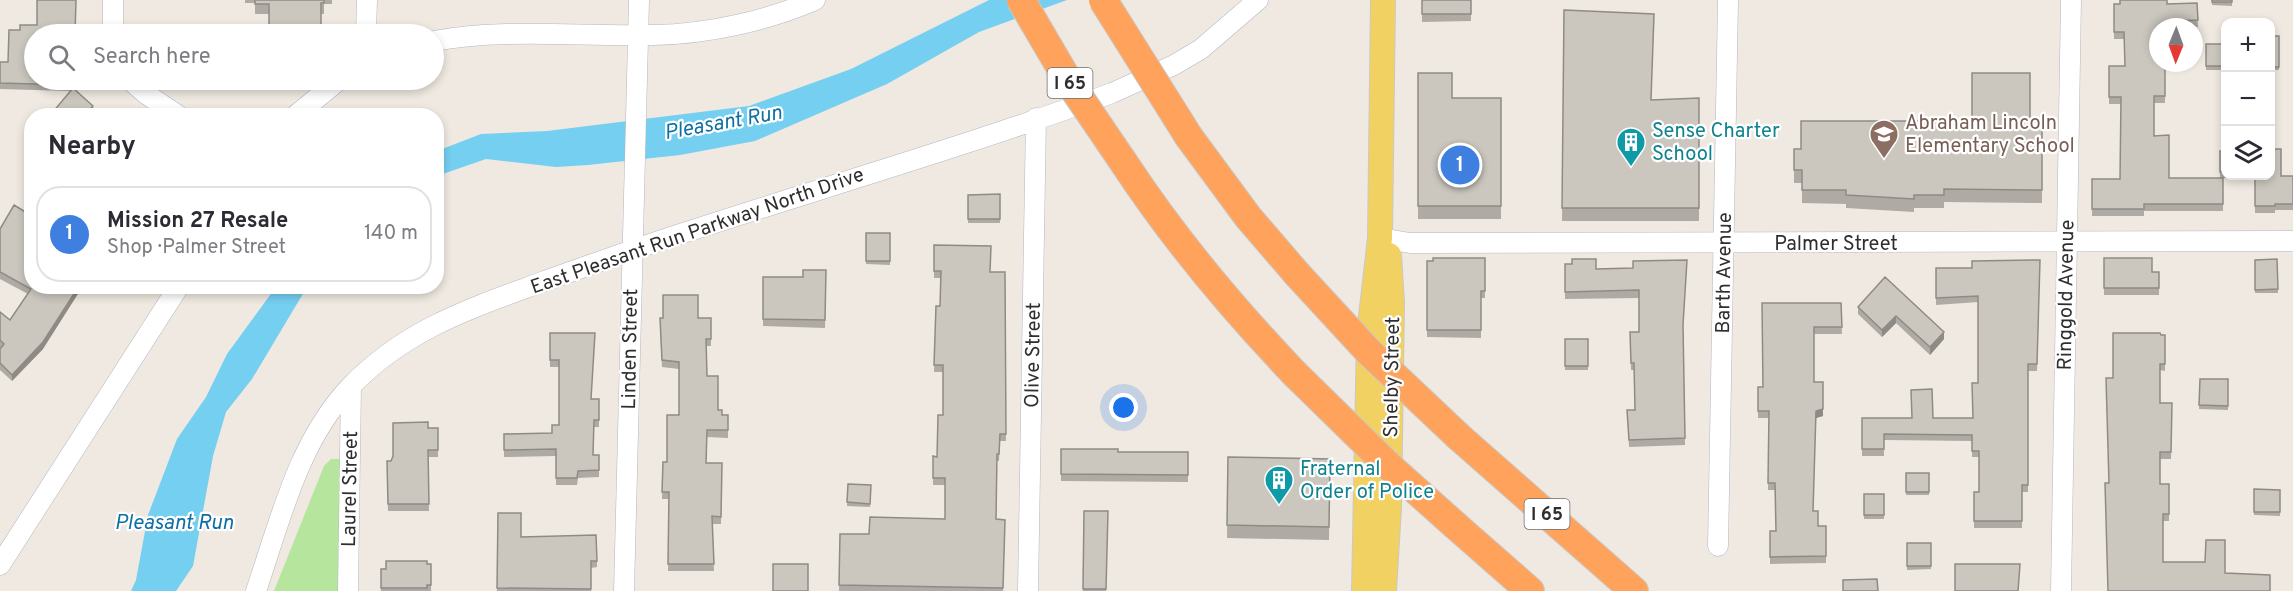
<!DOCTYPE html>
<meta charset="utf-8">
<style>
body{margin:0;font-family:Overpass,sans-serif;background:#f2f2f3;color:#2b2b33}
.controls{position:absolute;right:18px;top:18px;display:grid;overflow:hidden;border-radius:12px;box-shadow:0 3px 9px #0003}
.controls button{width:54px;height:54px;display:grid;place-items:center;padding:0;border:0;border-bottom:2px solid #e1e1e2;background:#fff;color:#2b2b33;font:30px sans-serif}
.compass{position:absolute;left:2149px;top:18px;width:54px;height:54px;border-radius:50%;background:#fff;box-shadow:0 3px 9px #0003;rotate:181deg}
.you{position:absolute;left:1124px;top:408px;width:21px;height:21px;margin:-15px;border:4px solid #fff;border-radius:50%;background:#1a73e8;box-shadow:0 0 0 9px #1a73e833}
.badge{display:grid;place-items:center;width:39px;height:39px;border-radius:50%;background:#7c3aed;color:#fff;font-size:20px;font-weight:700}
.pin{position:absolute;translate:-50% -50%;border:3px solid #fff;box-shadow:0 2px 6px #0006}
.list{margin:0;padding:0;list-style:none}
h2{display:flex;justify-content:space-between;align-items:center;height:78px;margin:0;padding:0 24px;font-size:26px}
h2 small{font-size:20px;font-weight:400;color:#7c7c81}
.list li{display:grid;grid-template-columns:39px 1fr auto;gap:18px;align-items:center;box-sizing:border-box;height:96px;margin:0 12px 12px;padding:0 12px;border:2px solid #e1e1e2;border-radius:24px}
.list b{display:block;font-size:22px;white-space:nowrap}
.list p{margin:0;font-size:20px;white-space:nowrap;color:#7c7c81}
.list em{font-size:20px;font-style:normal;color:#7c7c81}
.icon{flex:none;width:33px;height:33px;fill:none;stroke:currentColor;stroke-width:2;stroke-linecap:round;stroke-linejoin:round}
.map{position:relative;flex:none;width:2293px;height:591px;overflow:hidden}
.search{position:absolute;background:#fff;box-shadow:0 3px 9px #0003;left:24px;top:24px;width:420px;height:66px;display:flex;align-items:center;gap:15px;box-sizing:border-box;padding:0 21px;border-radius:33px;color:#7c7c81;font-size:22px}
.panel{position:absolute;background:#fff;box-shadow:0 3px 9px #0003;left:24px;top:108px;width:420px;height:186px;border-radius:24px}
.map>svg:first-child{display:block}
</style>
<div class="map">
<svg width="2293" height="591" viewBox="0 0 2293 591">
<rect width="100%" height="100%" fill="#efe9e1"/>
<path fill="#b6e59e" d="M331,459H339L343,463L339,591H274L324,466Z"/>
<path fill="#75cff0" d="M989,0H1067L979,32L887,84L755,141L680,155L588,165L556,167L486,159L437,176V151L481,134L547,131L749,106L851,69Z
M276,287H307L252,379L226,412L213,456L193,566L176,591H131L136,580L148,515L177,439L206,397L227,354Z"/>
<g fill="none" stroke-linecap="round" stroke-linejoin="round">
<g stroke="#b4b7c1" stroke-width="21">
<path id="minor" d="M113,0V34
M366,34L367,0
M434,41C506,28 581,37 654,35C708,34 766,21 815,0
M130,80L146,94L179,116
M295,116L339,80
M1380,238L1410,243L2293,241
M1718,546L1728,0
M0,565L179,286
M256,591C280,521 298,442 350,387C406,329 469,309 542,282C593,264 644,245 696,229C835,184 975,143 1112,93L1174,65L1201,49L1258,0
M348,591L351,386
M624,591L639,0
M1028,591L1036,118
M2061,591L2071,0"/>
</g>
<g stroke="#c9c9c9" stroke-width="26">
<path id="major" d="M1364,591L1369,334L1380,238L1383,0
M1384,591L1389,508L1392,302L1389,255"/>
</g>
<g stroke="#c9c9c9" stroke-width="30">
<path id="highway" d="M1189,137L1248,217L1297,274
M1124,163C1174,239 1232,308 1294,373
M1459,437L1634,591
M1456,526L1530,591"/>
</g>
<use href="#minor" stroke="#fff" stroke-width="20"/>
<use href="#major" stroke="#f2d163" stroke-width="24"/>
<use href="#highway" stroke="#ffa35c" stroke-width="28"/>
<g stroke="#c9c9c9" stroke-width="30" stroke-linecap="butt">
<path id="highway-bridge" d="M1021,0L1069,82L1124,163
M1103,0L1189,137
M1297,274L1369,352L1459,437
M1294,373L1391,468L1456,526"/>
</g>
<use href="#highway-bridge" stroke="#ffa35c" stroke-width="28"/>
</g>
<path fill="#afaba4" d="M76,0L34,34L70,80V91L0,89V62H8L20,30L37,25Z
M245,0H332V4H324V14H321V34H269V14H255V3H245Z
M1422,0H1471V21L1422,22Z
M2212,0H2232V6L2212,5Z
M2197,3L2198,27H2158L2165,63V103H2154V136L2169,178H2220V151H2226V176H2271L2274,149L2281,176H2293V210H2275V213H2255V179L2223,178V211H2144V216H2092V179H2120L2121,104H2109V73L2125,66L2124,39H2114V4H2167Z
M1564,10L1651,100L1699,98V221H1562Z
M2271,36H2279V70H2271Z
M2206,44H2226V70H2206Z
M1418,73L1452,98H1501V219H1418Z
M2030,127H2042V203L1944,202V208H1914V212L1846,208V204L1802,203V183H1794V170L1801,149Z
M1000,194V223H968V195Z
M14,205L43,349L12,381L0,370V349L1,348L0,347V312L10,320L28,294L0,279V229Z
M866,233H890V265L866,264Z
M934,245L990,272H1005L1006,441H1000L999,461H997L996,519L1005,520L1003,591H839L840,534H869L945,519V485H933V456L937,457L943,415V372H934L936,306H940V278H934Z
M1485,258V298H1481V338L1427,337V261Z
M2104,258L2152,272H2159V295H2104Z
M2277,259L2278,293H2255V260Z
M2040,260L2037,371H2028V492H2022V528H1974V492H1979V457H1972V441L1884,440V456H1862V418H1973L1978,383V302L1936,305V268H1972Z
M1565,264L1596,269L1633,268L1683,330L1685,445L1629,447L1627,410H1635L1634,370H1631L1630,332H1639V298L1565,299Z
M826,270L825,328L763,326V277H803Z
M1885,277L1944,339L1930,355L1896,323L1882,337L1858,314V307Z
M1762,303H1841L1842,334H1814V382L1823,416L1816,418L1813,511L1818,526H1826V563L1770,564V531H1776L1775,490H1768L1769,418H1758V387H1763Z
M698,318H711V346H706L707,376L718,410L722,415H728V438L707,437L706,463H722L721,524H712L714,571H668L669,499H662L663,462H667L679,415V369L662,367L660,325Z
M550,333L591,399H599V427H594L593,455H599V477L578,478L577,485H556V456L504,457V434L552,433L559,425V367H550Z
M2161,335H2165V371L2160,370V403H2172L2171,459H2160V484H2169V521H2163V562L2225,573L2108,591L2109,483L2113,378Z
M1565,339H1588V370H1565Z
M2200,379H2228V410L2199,409Z
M428,428H438V457H428L429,511H388L387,461H391Z
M1061,449L1118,452H1188V482L1061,481Z
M1228,457L1330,459L1329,540L1227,538Z
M1906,473H1929V495H1906Z
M848,484L871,485L870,507L847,506Z
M2254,489L2280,490V516L2254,515Z
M1864,494H1884V519H1864Z
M1084,511H1108L1106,591H1083Z
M498,513L521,537L597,561V567L591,568V591H497Z
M1907,543H1931V569L1907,570Z
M427,564H431V591H381V569Z"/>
<path fill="#8e8b86" d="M93,106V113L91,116H84Z
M79,286H83L43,349L12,381V375Z
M1896,316V323L1882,337V330Z
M1944,332V339L1930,355V347Z
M1823,409V416L1816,418V411Z"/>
<path fill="#cbc7bf" stroke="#8e8b86" stroke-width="1.5" d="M37,0H76L75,34H34V80H70V85L0,83V62H8L9,30H20V25H37Z
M255,0H324V3H321V25H303V34H269V4H255Z
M1422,0H1471V14H1422Z
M2120,0H2167V4L2197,3L2198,20L2166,21V27H2158V63H2165V96H2154V136L2169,135V178H2223V204H2144V209H2092V179H2120L2121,97H2109V66H2125L2124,32H2114V4H2120Z
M2212,0H2232V2H2212Z
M1564,10L1654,14L1651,100L1699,98V208H1562Z
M2271,36H2279V67H2271Z
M2206,44H2226V66H2206Z
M1418,73H1452V98H1501V206H1418Z
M1972,73H2030V127H2042V190L1944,189V195H1914V199L1846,195V190H1802V170H1794V149H1801V121H1972Z
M73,88L93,106L84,116H55L52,113Z
M2271,114H2274L2273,149H2281V176H2293V204H2275V206H2255V176H2271Z
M2220,151H2226V172H2220Z
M1000,194V219H968V195Z
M14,205L32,216V286H79L43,342L12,375L0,363V349L4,344L0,340V312L10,320L31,289L0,272V229Z
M866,233H890V261H866Z
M934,245L991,246L990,272H1005L1006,434H1000L999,454H997L996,519L1005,520L1003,588L839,585L840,534H869L870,517L945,519V478H933V456L937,457L938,415H943V365H934L936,306H940L941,271H934Z
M1433,258H1485V291H1481V330H1427V261H1433Z
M2104,258H2152V272H2159V288H2104Z
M1572,259H1596V269L1633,268V261L1687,260L1683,325L1685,438L1629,440L1627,410H1635L1634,363H1631L1630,332H1639V290L1565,292V264H1572Z
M2277,259L2278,289L2255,290V260Z
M2040,260L2037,364H2028V485H2022V521H1974V492H1979V451H1972V435L1884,434V449H1862V418H1912L1911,390L1932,389L1933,418H1973L1972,383H1978V296L1936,298V268H1972V261Z
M803,270H826L825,320L763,319V277H803Z
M1885,277L1944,332L1930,347L1896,316L1882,330L1858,307Z
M663,295H698V318H711V339H706L707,376H718V410H722V415H728V430H707L706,463H722L721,517L712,516L714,564H668L669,492H662L663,462H667V415H679V362L662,360L660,318H663Z
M1762,303H1841L1842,327H1814V382H1823V409L1816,411L1813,511H1818V526H1826V556L1770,557V531H1776L1775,483H1768L1769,411H1758V387H1763Z
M550,333H595L591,399H599V420H594L593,455H599V470L578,471L577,478H556V449L504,450V434L552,433V425H559V360H550Z
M2113,333H2160L2161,335H2165V364H2160V403H2172L2171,452H2160V484H2169V514H2163V562H2205L2206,540H2225V573L2270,575V591H2108L2105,483H2109L2106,378H2113Z
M1565,339H1588V366H1565Z
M2200,379H2228V406L2199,405Z
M428,422V428H438V450H428L429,504H388L387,461H391L393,456V423Z
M1061,449H1118V452H1188V475L1061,474Z
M1228,457L1330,459L1329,527L1227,525Z
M1906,473H1929V492H1906Z
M848,484L871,485L870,504L847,502Z
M2254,489L2280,490V512H2254Z
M1864,494H1884V515H1864Z
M1084,511H1108L1106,589H1083Z
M498,513H521V537L596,535L597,561H591V589L497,588Z
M1907,543H1931V566H1907Z
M386,561H427V564H431V585H427V588H381V569H386Z
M773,564H808V591H773Z
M1955,564H2020L2018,591H1955Z
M1877,579L1878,591H1843V580Z"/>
<defs>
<g id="school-pin" transform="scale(1.5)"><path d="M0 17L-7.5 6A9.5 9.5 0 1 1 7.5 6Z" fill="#8d6e63" stroke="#fff"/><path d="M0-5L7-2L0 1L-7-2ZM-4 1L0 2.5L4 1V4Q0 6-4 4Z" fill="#fff"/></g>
<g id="building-pin" transform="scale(1.5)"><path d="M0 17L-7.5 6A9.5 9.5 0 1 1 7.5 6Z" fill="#0f9aa8" stroke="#fff"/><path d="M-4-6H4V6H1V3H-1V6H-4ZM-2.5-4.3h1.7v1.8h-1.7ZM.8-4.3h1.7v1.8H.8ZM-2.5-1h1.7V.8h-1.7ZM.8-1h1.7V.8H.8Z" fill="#fff"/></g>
</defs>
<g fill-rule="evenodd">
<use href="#school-pin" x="1884" y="134"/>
<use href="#building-pin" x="1631" y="142"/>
<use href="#building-pin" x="1279" y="480"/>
</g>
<g text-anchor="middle" stroke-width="4.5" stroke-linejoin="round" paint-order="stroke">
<g fill="#fff" stroke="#6d6d6d" stroke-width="1.5">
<rect x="1047.5" y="68" width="45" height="30" rx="4.5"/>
<rect x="1524.5" y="499" width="45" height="30" rx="4.5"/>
</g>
<g font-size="18" font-weight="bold" fill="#2e2e2e">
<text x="1070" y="89">I 65</text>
<text x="1547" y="520">I 65</text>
</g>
<g font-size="20" fill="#785e54" stroke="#fff" text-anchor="start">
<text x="1905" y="129">Abraham Lincoln<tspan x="1905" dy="23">Elementary School</tspan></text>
</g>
<g font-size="20" fill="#0d838f" stroke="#fff" text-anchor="start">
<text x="1652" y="137">Sense Charter<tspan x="1652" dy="23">School</tspan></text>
<text x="1300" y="475">Fraternal<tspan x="1300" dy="23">Order of Police</tspan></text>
</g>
<g font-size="20" fill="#2e2e2e" stroke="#fff">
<text transform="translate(697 230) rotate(-19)" y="7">East Pleasant Run Parkway North Drive</text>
<text x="1836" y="250">Palmer Street</text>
<text transform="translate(1723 273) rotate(-89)" y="7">Barth Avenue</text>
<text transform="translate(2065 295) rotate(-89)" y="7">Ringgold Avenue</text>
<text transform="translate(629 349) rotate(-89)" y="7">Linden Street</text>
<text transform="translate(1032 355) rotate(-89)" y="7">Olive Street</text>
<text transform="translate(1391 377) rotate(-89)" y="7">Shelby Street</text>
<text transform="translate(349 489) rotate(-89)" y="7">Laurel Street</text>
</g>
<g font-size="21" font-style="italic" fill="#0d6fa3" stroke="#fff">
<text transform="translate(723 122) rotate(-10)" y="7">Pleasant Run</text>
<text x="174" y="529">Pleasant Run</text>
</g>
</g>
</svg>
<div class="controls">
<button>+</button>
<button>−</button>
<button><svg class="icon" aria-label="layers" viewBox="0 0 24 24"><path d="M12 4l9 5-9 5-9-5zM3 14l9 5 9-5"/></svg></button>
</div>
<svg class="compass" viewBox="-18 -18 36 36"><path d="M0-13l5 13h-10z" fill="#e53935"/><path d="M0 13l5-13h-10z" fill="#7c7c81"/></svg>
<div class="you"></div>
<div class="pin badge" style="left:1460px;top:165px;background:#3f7fe0">1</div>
<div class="search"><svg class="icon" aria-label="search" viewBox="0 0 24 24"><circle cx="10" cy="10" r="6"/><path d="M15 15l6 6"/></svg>Search here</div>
<section class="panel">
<h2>Nearby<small></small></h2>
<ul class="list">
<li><span class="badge" style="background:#3f7fe0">1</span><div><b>Mission 27 Resale</b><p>Shop · Palmer Street</p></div><em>140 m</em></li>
</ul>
</section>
</div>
